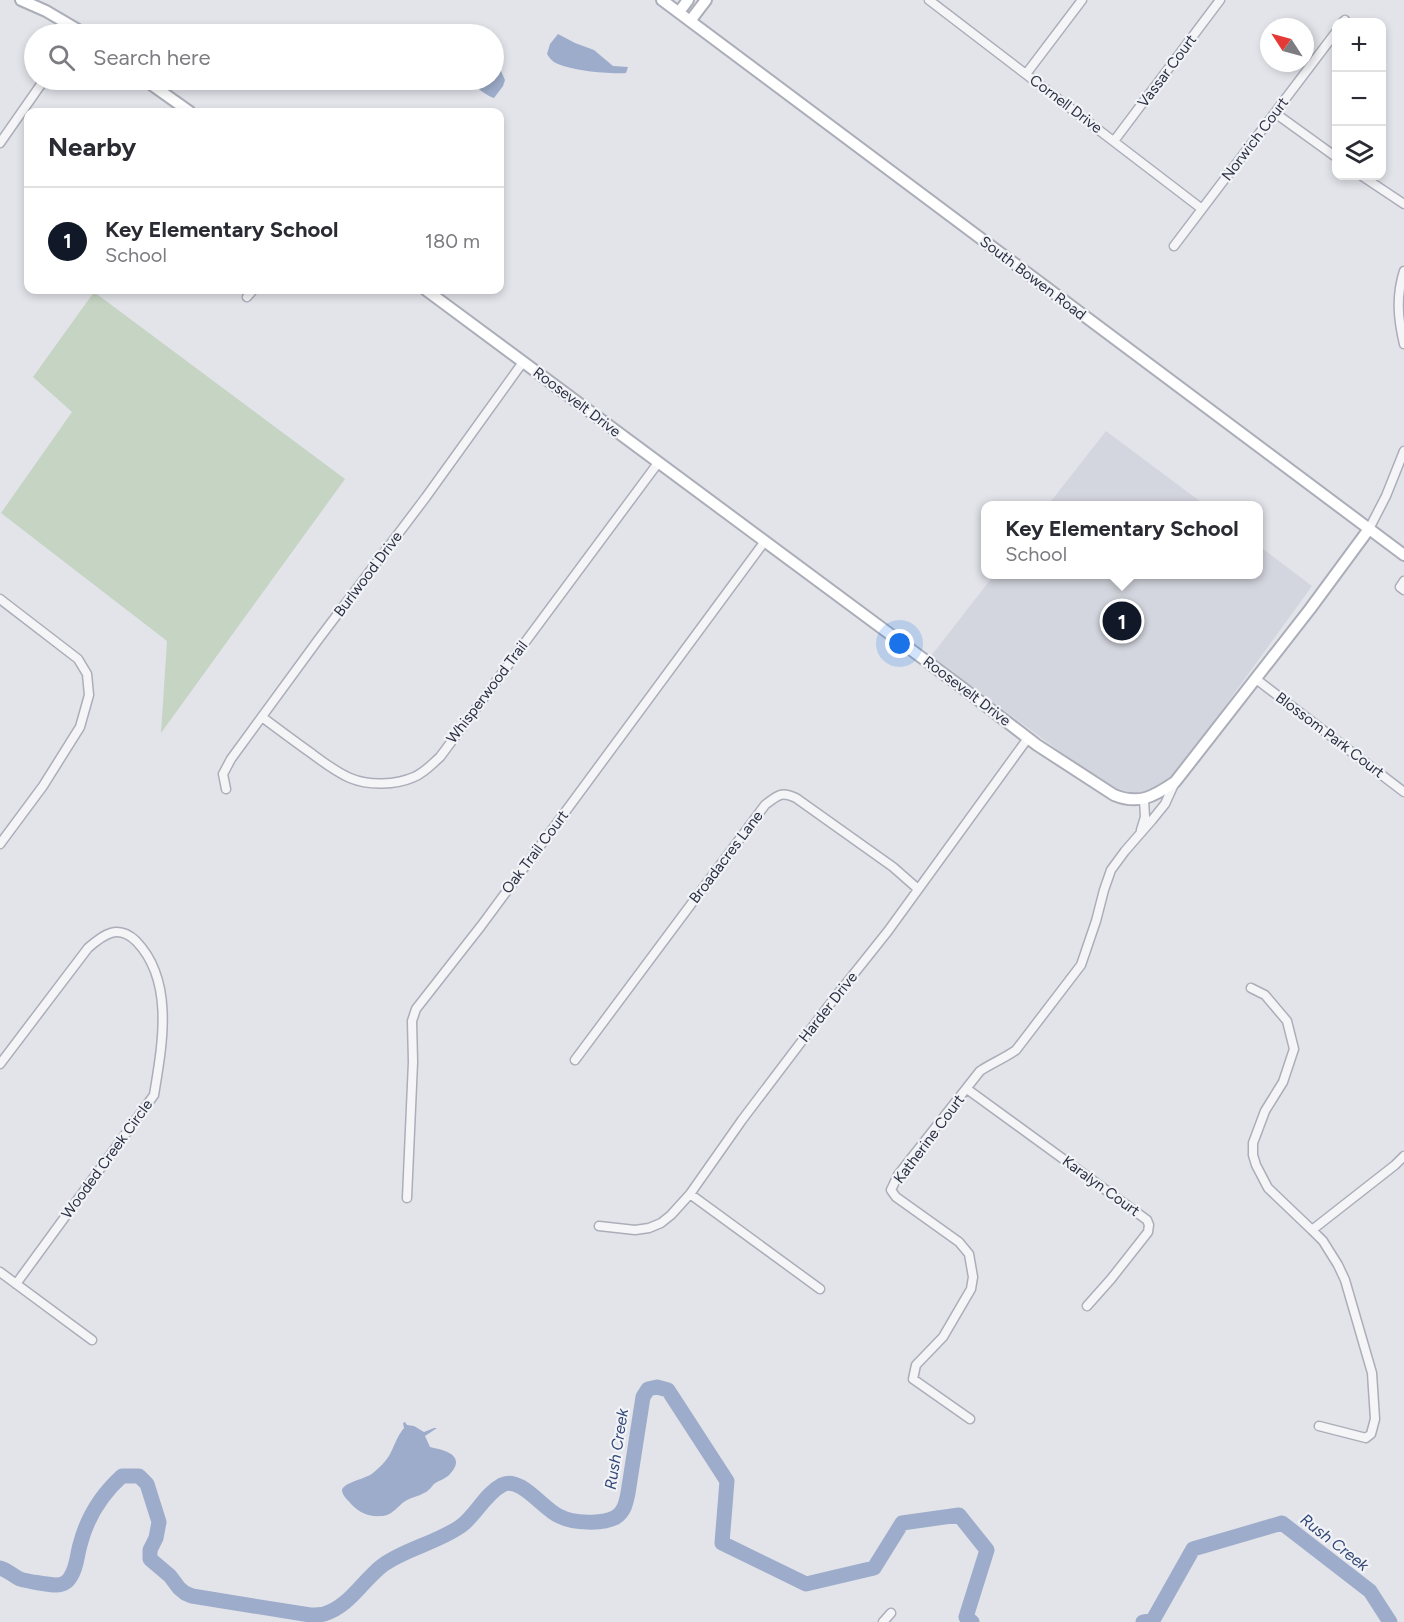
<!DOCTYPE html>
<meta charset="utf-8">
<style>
body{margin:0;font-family:Figtree,sans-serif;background:#f2f2f3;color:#2b2b33}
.controls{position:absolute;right:18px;top:18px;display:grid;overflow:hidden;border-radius:12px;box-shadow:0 3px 9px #0003}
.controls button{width:54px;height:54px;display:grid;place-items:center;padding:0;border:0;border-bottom:2px solid #e1e1e2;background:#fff;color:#2b2b33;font:30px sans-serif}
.compass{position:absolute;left:1260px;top:18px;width:54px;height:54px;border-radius:50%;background:#fff;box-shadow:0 3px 9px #0003;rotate:306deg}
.you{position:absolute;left:900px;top:644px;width:21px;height:21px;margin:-15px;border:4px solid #fff;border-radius:50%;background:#1a73e8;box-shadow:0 0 0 9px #1a73e833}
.badge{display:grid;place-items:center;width:39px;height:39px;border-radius:50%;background:#111827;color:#fff;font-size:20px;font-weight:700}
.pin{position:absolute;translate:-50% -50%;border:3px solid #fff;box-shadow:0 2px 6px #0006}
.popup{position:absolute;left:981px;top:501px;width:282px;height:78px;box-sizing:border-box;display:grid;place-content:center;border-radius:12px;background:#fff;filter:drop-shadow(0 2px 4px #0005);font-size:20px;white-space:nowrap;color:#7c7c81}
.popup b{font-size:22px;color:#2b2b33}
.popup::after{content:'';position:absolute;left:50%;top:100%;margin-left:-12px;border:12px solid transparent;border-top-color:#fff}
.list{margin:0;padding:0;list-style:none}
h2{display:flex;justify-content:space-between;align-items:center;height:78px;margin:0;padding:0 24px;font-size:26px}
h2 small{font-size:20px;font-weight:400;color:#7c7c81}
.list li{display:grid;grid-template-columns:39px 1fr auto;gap:18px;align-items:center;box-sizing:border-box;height:108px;padding:0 24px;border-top:2px solid #e1e1e2}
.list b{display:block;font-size:22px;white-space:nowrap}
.list p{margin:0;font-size:20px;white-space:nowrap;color:#7c7c81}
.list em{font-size:20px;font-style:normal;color:#7c7c81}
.icon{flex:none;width:33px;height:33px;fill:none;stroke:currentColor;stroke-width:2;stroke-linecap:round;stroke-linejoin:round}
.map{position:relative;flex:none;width:1404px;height:1622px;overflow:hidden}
.search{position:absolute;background:#fff;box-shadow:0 3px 9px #0003;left:24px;top:24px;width:480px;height:66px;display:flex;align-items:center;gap:15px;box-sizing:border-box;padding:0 21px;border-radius:33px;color:#7c7c81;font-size:22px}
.panel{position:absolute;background:#fff;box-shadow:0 3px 9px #0003;left:24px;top:108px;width:480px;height:186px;border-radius:12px}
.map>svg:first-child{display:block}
</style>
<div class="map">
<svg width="1404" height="1622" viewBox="0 0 1404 1622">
<rect width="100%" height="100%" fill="#e2e4ea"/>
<path fill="#d4d6df" d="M1106,431L1205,505H1048Z
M1259,546L1312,586L1173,778L1155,787L1137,793L1117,789L1098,780L931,656L994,575L1258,574Z"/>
<path fill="#c5d4c3" d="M94,292L345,479L161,733L167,641L1,513L72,412L33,377Z"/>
<path fill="#9dacca" d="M558,34L575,43L594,50L613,66L628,67L626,73C608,74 570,71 554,62C551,60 549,57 547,54L550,44Z
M494,63L500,69L505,80L503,86L494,98C485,95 476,88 473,80H494Z
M405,1422L407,1425L414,1426L424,1432L434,1428H437L425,1436L430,1447C444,1450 467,1455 450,1474C446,1479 439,1480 434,1484C431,1487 429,1491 424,1493C419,1496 413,1497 407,1500C398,1505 393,1516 381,1516C369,1517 360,1513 352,1505C349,1501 342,1496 342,1490C344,1482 366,1479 373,1473C379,1468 385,1462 389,1456C394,1447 397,1436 404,1428L403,1423Z"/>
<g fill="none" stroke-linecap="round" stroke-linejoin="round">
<path stroke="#9dacca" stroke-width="15" d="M0,1568C8,1570 13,1576 20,1579C26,1581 50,1585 56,1585C63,1585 68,1582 71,1576C77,1567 77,1555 80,1545C87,1517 101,1495 122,1476H139L147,1484L159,1522L156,1538L150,1550V1559L170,1576L179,1588L185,1593L192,1596L310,1615C315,1615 320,1615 324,1614C349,1607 363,1580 383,1565C407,1548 437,1543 461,1526C476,1515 485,1494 502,1485C520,1475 543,1509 559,1516C572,1523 603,1525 616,1517C625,1511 626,1502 628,1493L643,1397L648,1389L657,1387L668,1390L727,1481L722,1543L806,1584L874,1568L902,1523L959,1515L987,1550L966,1617L972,1622
M1143,1622L1153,1620L1193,1549L1282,1523L1370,1591L1390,1622"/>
<g stroke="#abaeb8" stroke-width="11">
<path id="street" d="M929,0L1202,209
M1343,22L1345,20
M1026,74L1082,0
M1275,113L1336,157
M1114,141L1220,0
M0,143L44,80
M1362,176L1404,204
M1174,246L1336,32
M1404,271C1396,296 1398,319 1404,344
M247,297L253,290
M1369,529L1386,496L1404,451
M1404,581L1400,587L1404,590
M0,599L78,659L87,674L89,695L80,727L43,786L0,844
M1256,679L1404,792
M262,717C278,729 294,741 311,753C323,762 336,772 350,778C369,786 396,785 414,777C424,773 432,764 440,757L658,463
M226,789L223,774L231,759L318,640L426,497L523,362
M1141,830L1145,817L1144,800
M1251,988L1265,995L1287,1021L1294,1049L1283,1082L1265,1111L1253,1143V1155L1256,1165L1268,1188L1312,1230L1323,1241L1338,1265L1345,1280L1372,1373L1375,1419L1371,1434L1366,1438L1319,1426
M575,1060L765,805C778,795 781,791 796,798L893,867L918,889
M0,1064L88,948C104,934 118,924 136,941C175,981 162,1046 154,1095L16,1284
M967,1089L1147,1220L1149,1225L1148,1232L1111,1279L1087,1306
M690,1194L820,1289
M407,1198L413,1062L412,1021L416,1009L481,926L765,541
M599,1226L635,1230L649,1228L661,1223L671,1215L690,1194L742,1120L833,1000L888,931L1028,738
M1312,1230L1395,1165L1404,1156
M0,1272L92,1340
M970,1419L913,1379L916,1365L943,1337L971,1289L973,1277L969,1254L959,1242L896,1197L891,1190L898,1175L980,1071C992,1063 1005,1058 1016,1050L1081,965L1096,921L1104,890L1111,870L1125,851L1152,820L1165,804L1175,782
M883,1622L891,1613"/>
</g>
<g stroke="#abaeb8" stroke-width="14">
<path id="secondary" d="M21,0L46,11L85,34
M662,0L1404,555
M679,12L688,0
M690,21L706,0
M145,80L190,112
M426,290L960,686L1037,745L1114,795C1139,805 1153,797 1175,782L1310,609L1369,529"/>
</g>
<use href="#street" stroke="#f5f5f8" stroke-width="8"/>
<use href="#secondary" stroke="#fff" stroke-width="10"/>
</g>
<g text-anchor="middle" stroke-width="4.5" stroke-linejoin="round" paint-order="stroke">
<g font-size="15" fill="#2a2f42" stroke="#f1f3f7">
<text transform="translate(1167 71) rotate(-53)" y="5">Vassar Court</text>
<text transform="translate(1066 104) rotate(37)" y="5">Cornell Drive</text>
<text transform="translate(1255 139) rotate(-53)" y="5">Norwich Court</text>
<text transform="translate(1033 278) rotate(37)" y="5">South Bowen Road</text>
<text transform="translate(577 402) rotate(37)" y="5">Roosevelt Drive</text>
<text transform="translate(368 574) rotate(-53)" y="5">Burlwood Drive</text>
<text transform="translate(967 691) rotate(37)" y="5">Roosevelt Drive</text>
<text transform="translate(487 692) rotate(-53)" y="5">Whisperwood Trail</text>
<text transform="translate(1330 735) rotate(37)" y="5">Blossom Park Court</text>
<text transform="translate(535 852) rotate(-53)" y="5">Oak Trail Court</text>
<text transform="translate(726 857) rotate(-53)" y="5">Broadacres Lane</text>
<text transform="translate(828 1007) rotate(-52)" y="5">Harder Drive</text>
<text transform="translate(929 1139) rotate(-53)" y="5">Katherine Court</text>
<text transform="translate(107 1159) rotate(-54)" y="5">Wooded Creek Circle</text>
<text transform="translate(1101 1186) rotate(36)" y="5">Karalyn Court</text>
</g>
<g font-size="16" font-style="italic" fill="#334876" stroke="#f1f3f7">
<text transform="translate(616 1449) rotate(-81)" y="6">Rush Creek</text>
<text transform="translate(1335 1542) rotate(38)" y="6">Rush Creek</text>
</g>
</g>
</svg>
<div class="controls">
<button>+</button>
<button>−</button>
<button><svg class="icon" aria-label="layers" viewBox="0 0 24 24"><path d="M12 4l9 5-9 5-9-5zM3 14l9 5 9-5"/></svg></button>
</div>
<svg class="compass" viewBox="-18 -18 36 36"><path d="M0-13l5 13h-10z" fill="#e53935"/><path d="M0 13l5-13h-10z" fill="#7c7c81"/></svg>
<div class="you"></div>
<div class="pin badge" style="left:1122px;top:621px">1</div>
<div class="popup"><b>Key Elementary School</b>School</div>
<div class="search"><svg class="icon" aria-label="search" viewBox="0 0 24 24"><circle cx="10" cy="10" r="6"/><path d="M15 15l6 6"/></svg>Search here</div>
<section class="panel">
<h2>Nearby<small></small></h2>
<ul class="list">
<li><span class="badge">1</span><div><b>Key Elementary School</b><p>School</p></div><em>180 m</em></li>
</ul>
</section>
</div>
